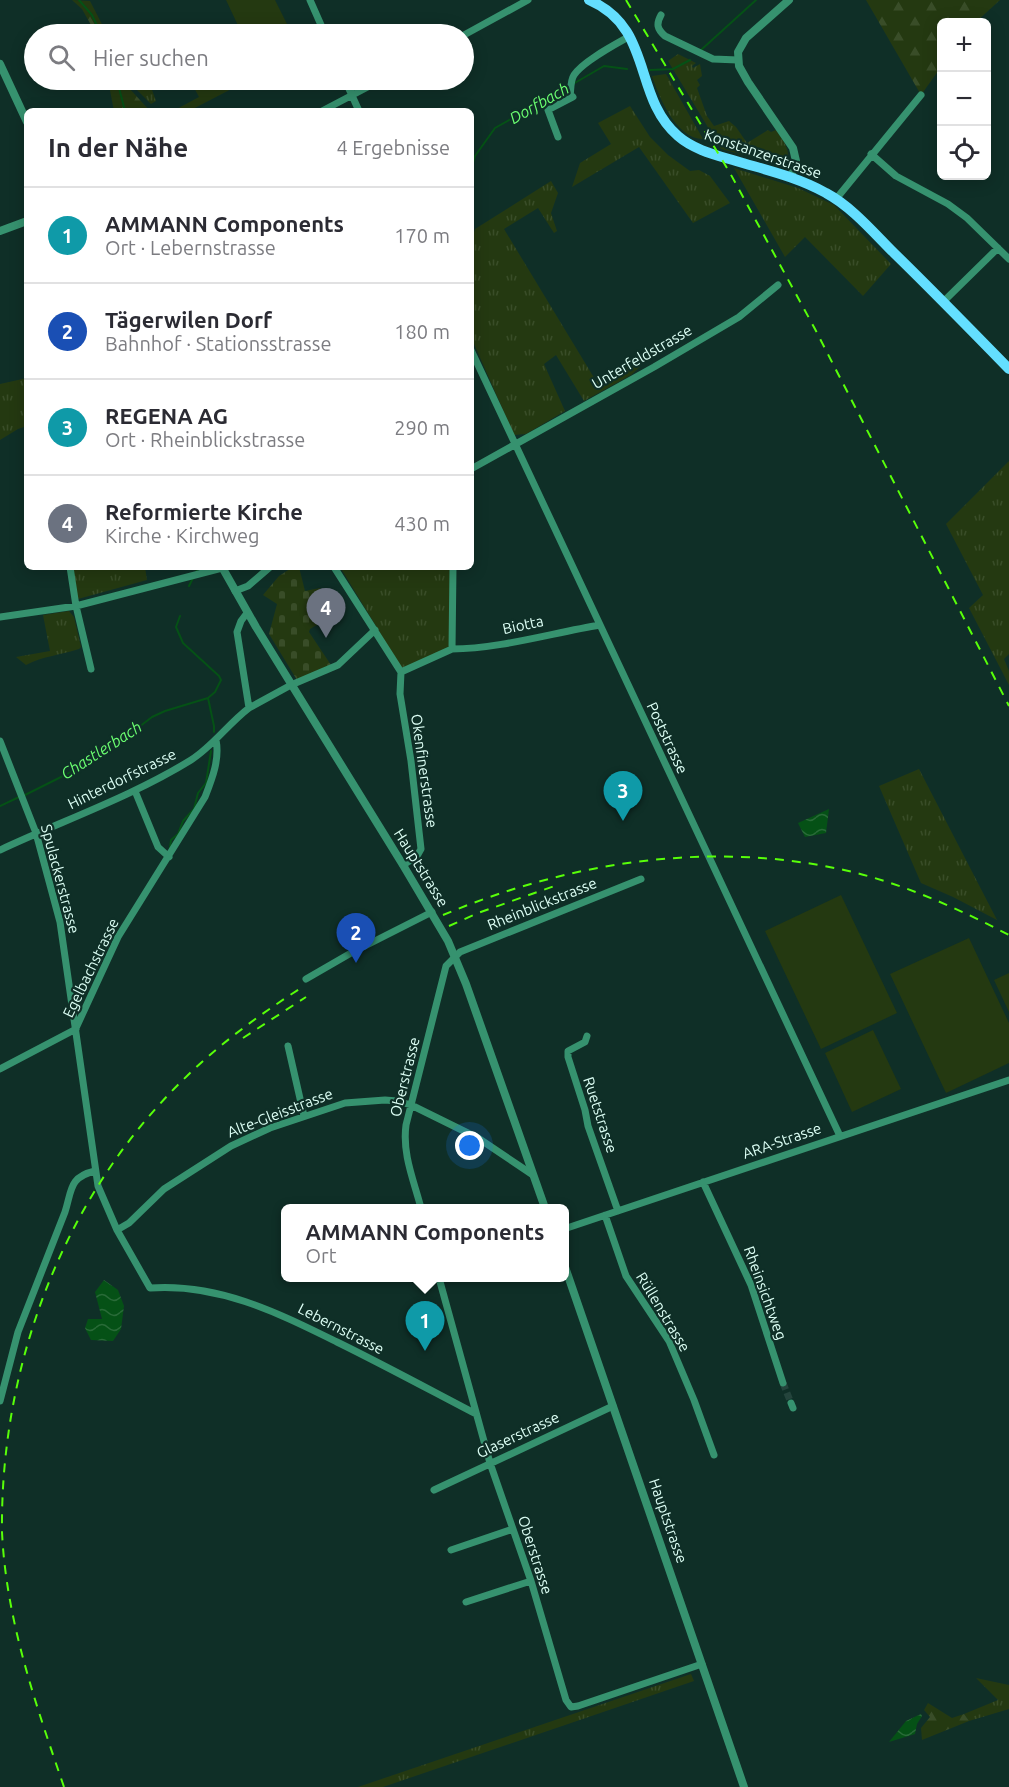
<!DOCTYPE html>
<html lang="de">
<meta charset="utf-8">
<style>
body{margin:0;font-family:Ubuntu,sans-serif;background:#f7f7f7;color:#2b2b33}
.controls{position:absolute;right:18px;top:18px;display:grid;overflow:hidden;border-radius:9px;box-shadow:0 3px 15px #0003}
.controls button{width:54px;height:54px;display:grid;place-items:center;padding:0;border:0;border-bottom:2px solid #e1e1e2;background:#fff;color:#2b2b33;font:30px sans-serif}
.you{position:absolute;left:470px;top:1146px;width:21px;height:21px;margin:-15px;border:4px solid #fff;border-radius:50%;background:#1a73e8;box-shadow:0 0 0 9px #1a73e833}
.badge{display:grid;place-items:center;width:39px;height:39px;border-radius:50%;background:#ea580c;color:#fff;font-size:20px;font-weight:700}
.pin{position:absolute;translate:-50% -50px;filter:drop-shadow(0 2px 3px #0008)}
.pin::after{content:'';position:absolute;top:32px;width:21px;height:18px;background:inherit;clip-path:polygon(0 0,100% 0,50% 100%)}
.popup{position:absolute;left:281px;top:1204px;width:288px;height:78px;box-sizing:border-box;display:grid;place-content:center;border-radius:9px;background:#fff;filter:drop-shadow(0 2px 4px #0005);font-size:20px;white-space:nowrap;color:#7c7c81}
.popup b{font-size:22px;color:#2b2b33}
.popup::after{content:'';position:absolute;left:50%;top:100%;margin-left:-12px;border:12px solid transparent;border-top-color:#fff}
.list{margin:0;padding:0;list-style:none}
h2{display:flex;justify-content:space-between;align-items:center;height:78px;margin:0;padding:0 24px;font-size:26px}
h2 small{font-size:20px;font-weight:400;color:#7c7c81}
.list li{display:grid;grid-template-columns:39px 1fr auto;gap:18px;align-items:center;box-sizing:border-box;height:96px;padding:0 24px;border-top:2px solid #e1e1e2}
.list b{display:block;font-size:22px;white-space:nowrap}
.list p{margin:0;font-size:20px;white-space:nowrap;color:#7c7c81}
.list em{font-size:20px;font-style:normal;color:#7c7c81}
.icon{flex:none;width:33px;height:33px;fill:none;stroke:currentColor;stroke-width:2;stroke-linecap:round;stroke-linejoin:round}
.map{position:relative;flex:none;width:1009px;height:1787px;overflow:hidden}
.search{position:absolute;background:#fff;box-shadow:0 3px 15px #0003;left:24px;top:24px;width:450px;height:66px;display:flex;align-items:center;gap:15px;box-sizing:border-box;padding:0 21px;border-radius:33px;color:#7c7c81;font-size:22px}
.panel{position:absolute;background:#fff;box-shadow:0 3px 15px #0003;left:24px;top:108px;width:450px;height:462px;border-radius:9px}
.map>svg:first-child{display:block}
</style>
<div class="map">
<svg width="1009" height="1787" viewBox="0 0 1009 1787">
<defs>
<pattern id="grass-tufts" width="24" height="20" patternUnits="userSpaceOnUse" patternTransform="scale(1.5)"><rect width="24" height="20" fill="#243911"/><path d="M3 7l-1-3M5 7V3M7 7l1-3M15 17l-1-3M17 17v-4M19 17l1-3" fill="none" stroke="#394d28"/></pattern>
<pattern id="forest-firs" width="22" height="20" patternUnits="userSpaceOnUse" patternTransform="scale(1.5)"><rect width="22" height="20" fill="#243911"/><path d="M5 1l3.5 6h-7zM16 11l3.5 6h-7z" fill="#394d28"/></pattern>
<pattern id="cemetery-stones" width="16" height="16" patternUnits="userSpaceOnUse" patternTransform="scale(1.5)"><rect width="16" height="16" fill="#243911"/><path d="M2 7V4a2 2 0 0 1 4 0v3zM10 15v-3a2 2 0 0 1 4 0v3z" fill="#394d28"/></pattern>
<pattern id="water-waves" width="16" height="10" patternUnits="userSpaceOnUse" patternTransform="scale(1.5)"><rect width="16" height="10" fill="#055116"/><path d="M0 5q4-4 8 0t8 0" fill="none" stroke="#296b38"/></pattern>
</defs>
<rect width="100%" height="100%" fill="#0f2f27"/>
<path fill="url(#grass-tufts)" d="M678,54L696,63L692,66L693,68L700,64L702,76L697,80L700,85L697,88L707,116L714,126L729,121L736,127L747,143L768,130L771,132L776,130C781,138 791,149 787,159L776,163L721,149L668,61Z
M666,74L703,139C676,139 659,97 652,76Z
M129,80H173L170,81H162L151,87L156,101L151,104L134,87Z
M190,80H242L243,83L189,111H173L199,97Z
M630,106L650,137L668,155L690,171L699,170L710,176L730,203L693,223L639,147L572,187L580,163L611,144L598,123Z
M734,168L798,188L834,205L891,264L863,296L805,237L785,257Z
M551,181L558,193L551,213L557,231L554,233L538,208L504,229L596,381L635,359L640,367L631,375L584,401L556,355L544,364L565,411L526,434L514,435L471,337V243L475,229Z
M27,378V426L18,429L0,440V384Z
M1009,461V654L1004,659L1009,671V685L969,608L983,595L946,524Z
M72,567H145L147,580L78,599Z
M340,567H453L452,649L401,672L379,631Z
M69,611L74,617L81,647L79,649C61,655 43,656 26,665L16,657L50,651L43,615Z
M919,769L997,920L953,897L921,883L879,786Z
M691,1674L694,1681L383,1787H358Z
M976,1678L1009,1685V1709L969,1721L964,1714L998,1700Z"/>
<path fill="url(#forest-firs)" d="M72,0L90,1L107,34H96L82,9Z
M866,0H1000L976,22H942L941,67L921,95Z
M108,80H124L129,88L150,111H114Z
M928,1703L952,1718L964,1714L969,1721L922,1740L921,1728L930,1717L924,1710Z"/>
<path fill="url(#cemetery-stones)" d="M293,567H299L305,591L320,588L325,601L322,622L310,629L309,632L331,665L297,680L269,634L277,604L263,595L279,576Z"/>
<path fill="#243911" d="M226,0H275L292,34H242Z
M841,895L897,1013L821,1049L765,931Z
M969,938L1009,1023V1063L946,1093L890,974Z
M1009,973V1012L994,980Z
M873,1030L901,1089L852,1112L825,1053Z"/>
<path fill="url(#water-waves)" d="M829,809L826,833L805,837L798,823Z
M104,1280L118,1290L124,1306L121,1329L113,1341L91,1340L85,1328L88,1319H102L95,1292Z
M921,1714L922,1716L917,1724L915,1734L889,1742L906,1721Z"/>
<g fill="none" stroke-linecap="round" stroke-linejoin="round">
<path stroke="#055116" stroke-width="2" d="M79,0L92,15L101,34
M701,50L756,0
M650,70L673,69L690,60
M117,80L125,111
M573,84L604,66L627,69
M471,169L475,156L495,128L568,87
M196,573L198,567
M189,586L193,578
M208,698L214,726V732
M25,795L79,768L109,743L126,737L152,717L165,711L208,698L215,692L221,680L219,676L183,643L176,627L180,616
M0,806L19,797
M170,848L171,840L178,834L183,821L194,809L198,793L206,783L211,751"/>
<path stroke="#24443c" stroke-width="7" stroke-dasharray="7 3.5" stroke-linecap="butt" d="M783,1383L791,1403"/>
<path stroke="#36926f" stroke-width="7" d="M310,0L325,34
M661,15C656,24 657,29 665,36L713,59L738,60
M464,35L528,0
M345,80L359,111
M570,98C571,90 570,81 574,75C583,61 616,44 630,36
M322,111L381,80
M558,137L548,110L573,97
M871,154L896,176L948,204L967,218L1009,259
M836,199L921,95
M943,302L998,248
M471,350L840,1136
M471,469L654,367L739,317L778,285
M70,567L76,606L91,669
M334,567L401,672
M235,591L248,586L270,567
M0,617L76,606L222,568
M452,649C498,649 552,633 600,625
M401,672L400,694L411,761L421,849L417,856L403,865
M401,672L452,649L453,567
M249,708L291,685L338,665L375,630
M0,741L36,833L60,922L98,1186L117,1230L150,1288C219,1283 278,1313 337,1342C384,1365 430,1390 476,1414
M135,791L158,847L169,857
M0,850C64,820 131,797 191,760C213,746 228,724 249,708L237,632L241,621L247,613
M306,979L351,953L432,912
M76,1028L118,937L205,797C212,779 220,759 216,740
M587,1036L585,1042L568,1051V1057L585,1110L588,1126L618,1211
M288,1046L304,1116
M0,1069L76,1029
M703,1182L751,1285L783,1383
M421,1208C414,1181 402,1154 406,1125L446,966L460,952L641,879
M605,1215L626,1276L669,1341L694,1400L714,1455
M564,1229L1009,1080
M117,1230L129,1223L164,1189L231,1146L270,1128L345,1103L385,1100L397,1101L411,1105L478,1138L533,1175
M439,1278L490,1463L531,1581L566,1700L571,1707L578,1706L702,1664
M0,1401L18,1332L65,1212C72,1190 69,1177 95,1171
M791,1403L793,1408
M434,1490L613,1406
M451,1550L513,1529
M466,1602L531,1581"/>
<path stroke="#36926f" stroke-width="8" d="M789,0L746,38L738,52L739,66L748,82L793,148L796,161L791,177
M0,64L27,122
M0,231L27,221
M222,567L256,627L403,865L448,941L466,984L545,1208
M564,1264L744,1787"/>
<path stroke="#64dfff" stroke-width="10" d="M589,0C654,28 632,96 678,136C694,150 716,155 736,161C766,170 798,177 826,193C852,207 873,232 894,253C933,291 971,330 1009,369"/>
<path stroke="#58ff09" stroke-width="2" stroke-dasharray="9 8" stroke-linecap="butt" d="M626,0L730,173L815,329L1009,706
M443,915C569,862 709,840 844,870C902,883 957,908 1009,935
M449,926L478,913L560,884
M243,1038L306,997
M64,1787C36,1705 6,1620 2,1532C0,1363 65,1193 187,1076C223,1041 262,1013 304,986"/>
</g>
<g text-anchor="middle" stroke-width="4.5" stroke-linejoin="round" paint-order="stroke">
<g font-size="15" fill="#ddfff5" stroke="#0f2f27">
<text transform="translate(763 154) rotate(19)" y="5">Konstanzerstrasse</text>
<text transform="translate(642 357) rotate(-30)" y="5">Unterfeldstrasse</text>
<text transform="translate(523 625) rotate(-12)" y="5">Biotta</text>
<text transform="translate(667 738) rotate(65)" y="5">Poststrasse</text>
<text transform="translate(424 771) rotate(82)" y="5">Okenfinerstrasse</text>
<text transform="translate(122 779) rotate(-26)" y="5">Hinterdorfstrasse</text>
<text transform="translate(421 868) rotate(58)" y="5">Hauptstrasse</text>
<text transform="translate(60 879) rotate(75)" y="5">Spulackerstrasse</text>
<text transform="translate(542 904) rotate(-22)" y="5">Rheinblickstrasse</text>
<text transform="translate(91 968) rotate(-64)" y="5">Egelbachstrasse</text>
<text transform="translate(405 1077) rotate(-76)" y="5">Oberstrasse</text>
<text transform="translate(280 1113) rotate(-21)" y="5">Alte-Gleisstrasse</text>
<text transform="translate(600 1115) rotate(72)" y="5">Ruetstrasse</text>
<text transform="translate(782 1141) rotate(-19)" y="5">ARA-Strasse</text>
<text transform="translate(765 1293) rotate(70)" y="5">Rheinsichtweg</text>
<text transform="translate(663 1312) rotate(59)" y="5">Rüllenstrasse</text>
<text transform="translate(341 1329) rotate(27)" y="5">Lebernstrasse</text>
<text transform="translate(518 1435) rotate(-25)" y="5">Glaserstrasse</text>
<text transform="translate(668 1521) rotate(71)" y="5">Hauptstrasse</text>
<text transform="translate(535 1555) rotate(72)" y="5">Oberstrasse</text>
</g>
<g font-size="16" font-style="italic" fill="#6bff71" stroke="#0f2f27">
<text transform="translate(539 103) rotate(-30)" y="6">Dorfbach</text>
<text transform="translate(101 750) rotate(-33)" y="6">Chastlerbach</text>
</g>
</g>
</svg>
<div class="controls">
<button>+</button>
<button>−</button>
<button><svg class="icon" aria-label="locate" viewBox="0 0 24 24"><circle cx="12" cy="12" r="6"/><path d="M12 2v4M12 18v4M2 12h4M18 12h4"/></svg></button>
</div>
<div class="you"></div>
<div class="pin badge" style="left:425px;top:1351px;background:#0f9aa8">1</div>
<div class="popup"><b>AMMANN Components</b>Ort</div>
<div class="pin badge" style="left:356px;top:963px;background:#1a4fb4">2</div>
<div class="pin badge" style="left:623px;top:821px;background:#0f9aa8">3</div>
<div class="pin badge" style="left:326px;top:638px;background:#6b7280">4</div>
<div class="search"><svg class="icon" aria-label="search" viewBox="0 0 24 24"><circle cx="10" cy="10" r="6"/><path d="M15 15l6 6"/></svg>Hier suchen</div>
<section class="panel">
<h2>In der Nähe<small>4 Ergebnisse</small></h2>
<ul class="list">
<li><span class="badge" style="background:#0f9aa8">1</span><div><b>AMMANN Components</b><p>Ort · Lebernstrasse</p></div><em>170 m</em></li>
<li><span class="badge" style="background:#1a4fb4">2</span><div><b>Tägerwilen Dorf</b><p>Bahnhof · Stationsstrasse</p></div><em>180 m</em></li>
<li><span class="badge" style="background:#0f9aa8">3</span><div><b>REGENA AG</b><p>Ort · Rheinblickstrasse</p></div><em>290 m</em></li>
<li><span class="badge" style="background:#6b7280">4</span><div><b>Reformierte Kirche</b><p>Kirche · Kirchweg</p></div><em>430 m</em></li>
</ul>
</section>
</div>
